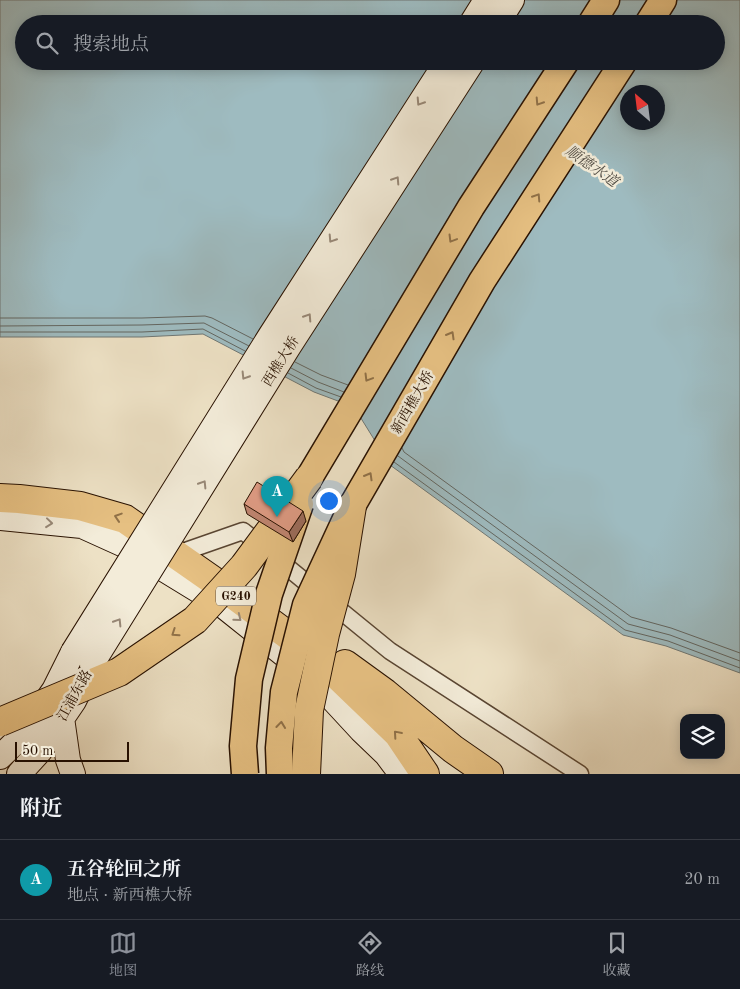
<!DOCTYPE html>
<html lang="zh">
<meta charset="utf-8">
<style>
body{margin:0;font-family:"Old Standard TT","Noto Serif SC",serif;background:#242831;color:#f1f3f6}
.controls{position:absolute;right:15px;bottom:15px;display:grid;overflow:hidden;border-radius:10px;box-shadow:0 2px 12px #0003}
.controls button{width:45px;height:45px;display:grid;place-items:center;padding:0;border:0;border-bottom:1px solid #363941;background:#171b24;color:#f1f3f6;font:25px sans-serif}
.compass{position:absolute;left:620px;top:85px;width:45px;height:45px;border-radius:50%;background:#171b24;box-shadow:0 2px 12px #0003;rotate:332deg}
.scale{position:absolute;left:15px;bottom:12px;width:114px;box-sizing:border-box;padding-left:5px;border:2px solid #281101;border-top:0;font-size:14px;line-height:18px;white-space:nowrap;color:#281101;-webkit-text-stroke:4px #f3ecd9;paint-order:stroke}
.you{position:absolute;left:328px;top:500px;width:18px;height:18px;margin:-12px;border:4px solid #fff;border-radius:50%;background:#1a73e8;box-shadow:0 0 0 8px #1a73e833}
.badge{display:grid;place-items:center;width:32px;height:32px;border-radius:50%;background:#8c9099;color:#fff;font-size:16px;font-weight:700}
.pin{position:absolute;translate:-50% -41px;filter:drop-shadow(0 1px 2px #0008)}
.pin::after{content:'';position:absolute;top:26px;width:18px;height:15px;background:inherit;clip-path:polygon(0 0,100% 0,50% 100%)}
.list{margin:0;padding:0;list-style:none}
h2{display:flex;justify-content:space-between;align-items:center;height:65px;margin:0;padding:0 20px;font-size:21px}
h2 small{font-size:16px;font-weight:400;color:#9ea1a6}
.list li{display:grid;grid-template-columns:32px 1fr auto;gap:15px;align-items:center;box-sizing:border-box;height:80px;padding:0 20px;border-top:1px solid #363941}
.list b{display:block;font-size:19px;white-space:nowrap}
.list p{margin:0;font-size:16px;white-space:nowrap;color:#9ea1a6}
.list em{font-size:16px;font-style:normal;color:#9ea1a6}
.icon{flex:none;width:28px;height:28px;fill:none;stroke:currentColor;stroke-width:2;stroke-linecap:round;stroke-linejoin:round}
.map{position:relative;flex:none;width:740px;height:774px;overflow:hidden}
.search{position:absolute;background:#171b24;box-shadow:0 2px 12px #0003;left:15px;right:15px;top:15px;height:55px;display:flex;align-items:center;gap:12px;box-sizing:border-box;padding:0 18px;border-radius:28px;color:#9ea1a6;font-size:19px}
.sheet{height:145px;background:#171b24}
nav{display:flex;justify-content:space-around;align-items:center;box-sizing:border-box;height:70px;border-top:1px solid #363941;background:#171b24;font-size:14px;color:#9ea1a6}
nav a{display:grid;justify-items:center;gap:2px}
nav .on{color:#8c9099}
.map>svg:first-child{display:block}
</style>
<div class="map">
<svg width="740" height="774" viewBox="0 0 740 774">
<rect width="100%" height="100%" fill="#ede1c5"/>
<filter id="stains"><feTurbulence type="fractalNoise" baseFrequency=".004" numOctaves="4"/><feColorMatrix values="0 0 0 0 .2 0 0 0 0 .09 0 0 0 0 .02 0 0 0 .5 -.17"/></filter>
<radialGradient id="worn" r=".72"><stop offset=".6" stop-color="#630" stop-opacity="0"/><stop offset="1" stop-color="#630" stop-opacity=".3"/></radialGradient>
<path fill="#9ebbc0" stroke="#6f7774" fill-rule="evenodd" d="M0,0H740V673L666,646L623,635L390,465L354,407L314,392L203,334L142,337H0ZM24,24H716V61H24ZM628,92H658V122H628Z"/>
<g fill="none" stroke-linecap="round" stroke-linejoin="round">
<path stroke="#636660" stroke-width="1" d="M0,318H142L205,316L212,318L253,339
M0,326L142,325L204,323L249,346
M0,332H142L203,329L245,351
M295,362L321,375L348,385
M291,368L318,382L344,392
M288,373L316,388L341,397
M402,448L404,452L631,617L671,628L740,653
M398,456L628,624L670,635L740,661
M394,462L625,630L668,641L740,668"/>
<g stroke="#594532" stroke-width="19">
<path id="minor" d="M177,554L243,531L390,651L580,774"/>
</g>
<g stroke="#281101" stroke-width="26">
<path id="secondary" d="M471,24L486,0
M497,24L512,0
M0,518L82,526L124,545L222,605L312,677L361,730L386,754L401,774
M62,718L68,760L73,774
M0,757L22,736L54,690L73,652
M19,774L40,751L74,701L85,679"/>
</g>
<g stroke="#281101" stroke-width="29">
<path id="primary" d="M591,24L606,0
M648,24L663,0
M309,478L471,207L566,61"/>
</g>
<g stroke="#281101" stroke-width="30">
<path id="trunk" d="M0,498L19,499L80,506L125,519L231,593L320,659L398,734L425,774
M345,664L385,693L453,749L489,774"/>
</g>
<use href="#minor" stroke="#f3ecd9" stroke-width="16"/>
<use href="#secondary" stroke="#f3ecd9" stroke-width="24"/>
<use href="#primary" stroke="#e6c082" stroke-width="26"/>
<use href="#trunk" stroke="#e6c082" stroke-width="28"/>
<g stroke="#281101" stroke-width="26" stroke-linecap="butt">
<path id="secondary-bridge" d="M73,652L270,336L447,61
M92,664L288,348L473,61"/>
</g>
<g stroke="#281101" stroke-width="29" stroke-linecap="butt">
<path id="primary-bridge" d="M245,774L243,746L249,679L269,594L300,504
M280,774L279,748L284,692L306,605L352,506L482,281L624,61"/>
</g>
<g stroke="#281101" stroke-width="30" stroke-linecap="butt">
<path id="trunk-bridge" d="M0,722L119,672L195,620L244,566L309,478
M306,774L309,710L325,634L341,574L352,506"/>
</g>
<use href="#secondary-bridge" stroke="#f3ecd9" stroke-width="24"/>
<use href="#primary-bridge" stroke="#e6c082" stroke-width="26"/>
<use href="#trunk-bridge" stroke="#e6c082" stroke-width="28"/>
</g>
<path fill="#c18672" stroke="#281101" d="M244,504L306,521L293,542L247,514Z"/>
<path fill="#9d6d5d" stroke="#281101" d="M303,511L306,521L293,542L289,532Z"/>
<path fill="#e09c85" stroke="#281101" d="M257,482L303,511L289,532L244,504Z"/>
<defs><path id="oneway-chevron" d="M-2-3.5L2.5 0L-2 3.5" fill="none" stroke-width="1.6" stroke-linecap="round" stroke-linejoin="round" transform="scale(1.25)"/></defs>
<g stroke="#988978">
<use href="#oneway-chevron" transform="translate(420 102) rotate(123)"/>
<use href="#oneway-chevron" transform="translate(396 180) rotate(-57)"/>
<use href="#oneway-chevron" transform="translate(332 239) rotate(123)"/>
<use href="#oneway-chevron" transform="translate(308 317) rotate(-57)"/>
<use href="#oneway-chevron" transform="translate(245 376) rotate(122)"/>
<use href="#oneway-chevron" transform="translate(203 484) rotate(-58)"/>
<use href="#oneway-chevron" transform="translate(49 523) rotate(6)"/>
<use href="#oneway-chevron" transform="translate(238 618) rotate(39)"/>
<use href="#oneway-chevron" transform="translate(118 622) rotate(-58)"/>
</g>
<g stroke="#907148">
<use href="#oneway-chevron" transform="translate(539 102) rotate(123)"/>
<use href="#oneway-chevron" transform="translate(537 197) rotate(-57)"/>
<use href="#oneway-chevron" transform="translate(452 239) rotate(121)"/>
<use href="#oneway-chevron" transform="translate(451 335) rotate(-60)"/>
<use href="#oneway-chevron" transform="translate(368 378) rotate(121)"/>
<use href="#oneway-chevron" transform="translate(369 476) rotate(-60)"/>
<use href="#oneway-chevron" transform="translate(118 517) rotate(-162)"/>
<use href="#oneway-chevron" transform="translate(175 633) rotate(146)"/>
<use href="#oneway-chevron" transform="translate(281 725) rotate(-84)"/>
<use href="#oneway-chevron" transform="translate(397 734) rotate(-131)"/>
</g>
<g text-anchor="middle" stroke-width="5" stroke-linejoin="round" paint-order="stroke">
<rect fill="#f3ecd9" stroke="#655342" stroke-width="1" x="216" y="586.5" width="40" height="19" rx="4"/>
<g font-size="12" font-weight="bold" fill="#281101">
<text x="236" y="600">G240</text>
</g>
<g font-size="14" fill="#281101" stroke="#f3ecd9">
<text transform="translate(280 361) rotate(-58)" y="5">西樵大桥</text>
<text transform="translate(412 402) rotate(-60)" y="5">新西樵大桥</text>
<text transform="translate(74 695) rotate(-61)" y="5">江浦东路</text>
</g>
<g font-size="15" font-style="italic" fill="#514c44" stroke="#f3ecd9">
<text transform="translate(592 166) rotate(35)" y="5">顺德水道</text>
</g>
</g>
<rect width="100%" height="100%" filter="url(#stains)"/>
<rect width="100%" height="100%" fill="url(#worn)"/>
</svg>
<div class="controls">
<button><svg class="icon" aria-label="layers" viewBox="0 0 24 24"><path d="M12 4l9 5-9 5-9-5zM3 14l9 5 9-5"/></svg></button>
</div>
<svg class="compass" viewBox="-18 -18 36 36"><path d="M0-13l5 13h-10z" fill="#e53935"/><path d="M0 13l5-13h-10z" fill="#9ea1a6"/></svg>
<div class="scale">50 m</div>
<div class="you"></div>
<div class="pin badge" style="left:277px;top:517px;background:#0f9aa8">A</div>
<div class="search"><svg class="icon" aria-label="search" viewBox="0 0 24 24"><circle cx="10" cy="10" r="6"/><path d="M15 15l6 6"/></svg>搜索地点</div>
</div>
<section class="sheet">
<h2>附近<small></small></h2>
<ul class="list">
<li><span class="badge" style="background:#0f9aa8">A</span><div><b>五谷轮回之所</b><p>地点 · 新西樵大桥</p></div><em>20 m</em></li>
</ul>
</section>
<nav>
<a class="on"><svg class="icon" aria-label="map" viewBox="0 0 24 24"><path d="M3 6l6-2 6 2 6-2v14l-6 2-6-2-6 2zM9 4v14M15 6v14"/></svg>地图</a>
<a><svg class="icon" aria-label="directions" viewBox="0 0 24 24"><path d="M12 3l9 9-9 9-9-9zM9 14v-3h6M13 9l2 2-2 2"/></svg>路线</a>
<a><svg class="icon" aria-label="saved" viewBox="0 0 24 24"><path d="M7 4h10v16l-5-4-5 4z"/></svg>收藏</a>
</nav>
